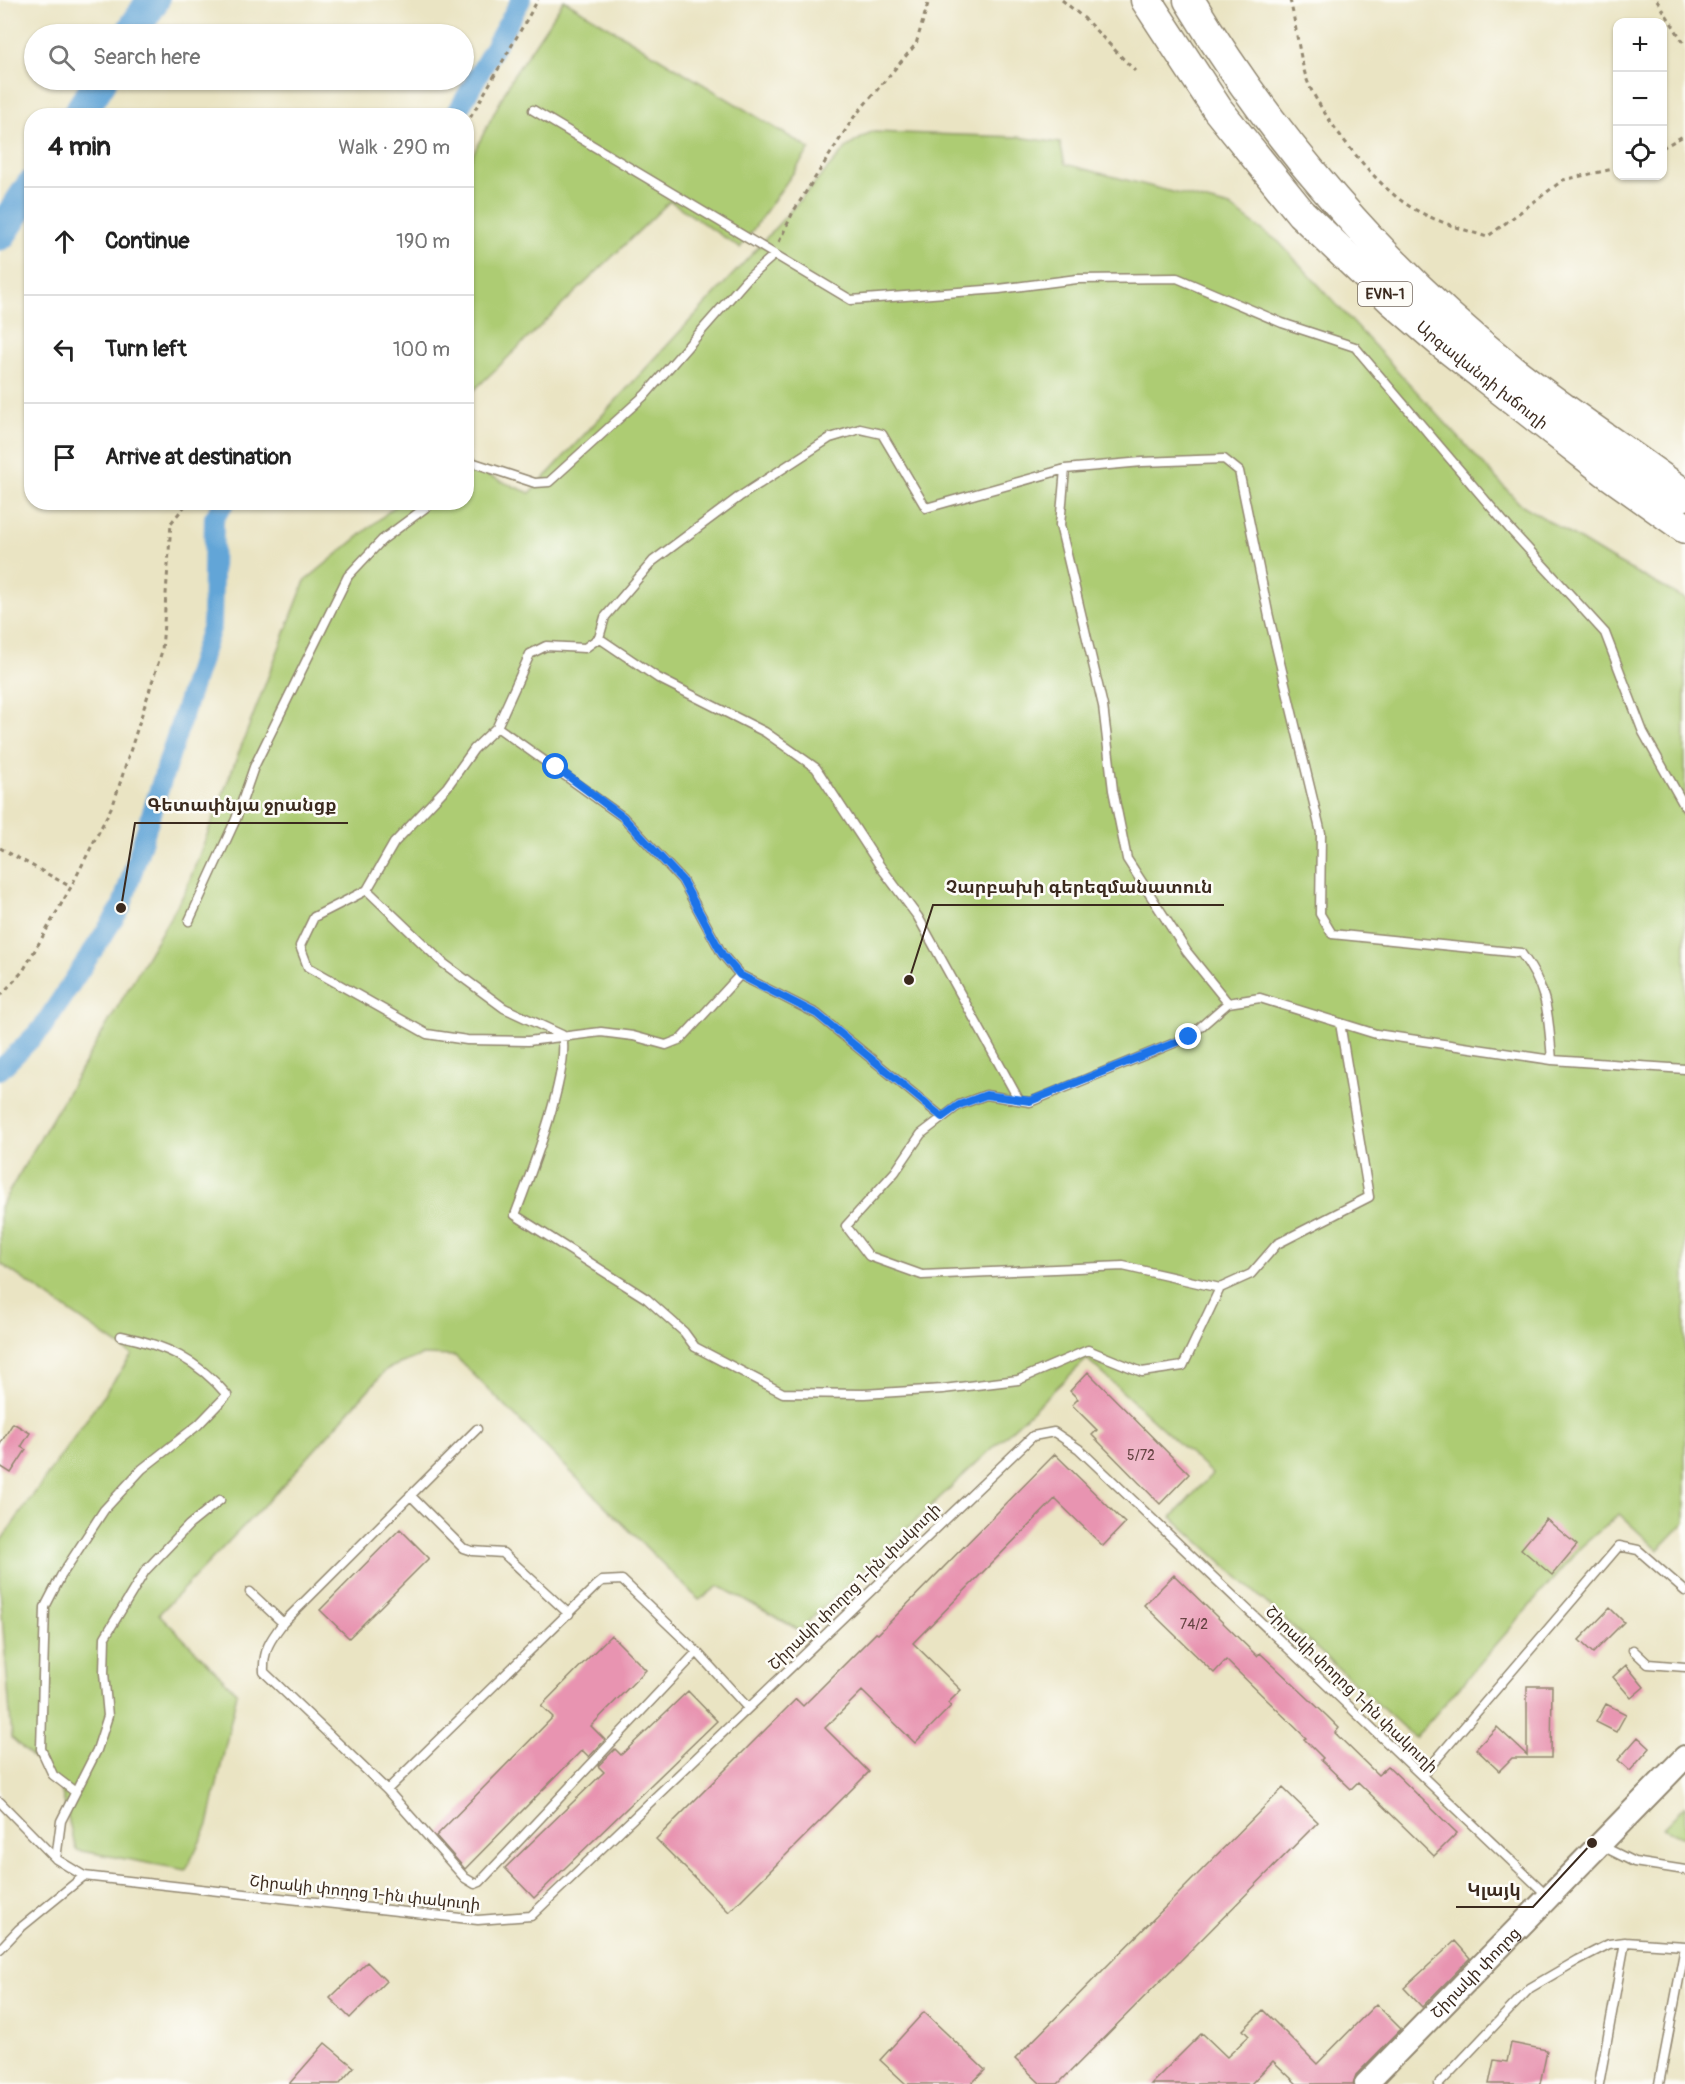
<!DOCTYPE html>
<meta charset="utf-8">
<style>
body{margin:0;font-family:Pangolin,"Noto Sans Armenian",sans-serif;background:#f6f6f6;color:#222}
.controls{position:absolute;right:18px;top:18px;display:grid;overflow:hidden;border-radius:12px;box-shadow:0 2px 4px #0004}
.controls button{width:54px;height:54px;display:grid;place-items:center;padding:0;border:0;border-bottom:2px solid #e0e0e0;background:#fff;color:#222;font:30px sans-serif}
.stop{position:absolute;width:18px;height:18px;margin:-14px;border:4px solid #1a73e8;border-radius:50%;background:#fff}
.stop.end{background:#1a73e8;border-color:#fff;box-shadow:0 2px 6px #0008}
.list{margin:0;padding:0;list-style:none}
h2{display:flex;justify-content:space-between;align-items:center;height:78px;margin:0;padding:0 24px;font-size:26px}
h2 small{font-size:20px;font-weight:400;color:#767676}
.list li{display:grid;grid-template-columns:39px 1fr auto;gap:18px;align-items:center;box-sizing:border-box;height:108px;padding:0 24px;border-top:2px solid #e0e0e0}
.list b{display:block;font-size:22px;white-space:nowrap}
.list em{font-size:20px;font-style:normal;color:#767676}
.icon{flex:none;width:33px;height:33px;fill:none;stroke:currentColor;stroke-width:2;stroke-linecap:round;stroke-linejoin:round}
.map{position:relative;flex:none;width:1685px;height:2084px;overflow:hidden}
.search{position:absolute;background:#fff;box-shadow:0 2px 4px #0004;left:24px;top:24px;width:450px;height:66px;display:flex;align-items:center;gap:15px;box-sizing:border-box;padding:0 21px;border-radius:33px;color:#767676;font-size:22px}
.panel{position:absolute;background:#fff;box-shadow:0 2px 4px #0004;left:24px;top:108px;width:450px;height:402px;border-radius:24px}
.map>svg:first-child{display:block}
</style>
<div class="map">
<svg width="1685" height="2084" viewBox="0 0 1685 2084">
<rect width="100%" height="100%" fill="#fdfcf7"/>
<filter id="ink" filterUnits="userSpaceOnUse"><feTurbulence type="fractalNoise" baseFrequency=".0167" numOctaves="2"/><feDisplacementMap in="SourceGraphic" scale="12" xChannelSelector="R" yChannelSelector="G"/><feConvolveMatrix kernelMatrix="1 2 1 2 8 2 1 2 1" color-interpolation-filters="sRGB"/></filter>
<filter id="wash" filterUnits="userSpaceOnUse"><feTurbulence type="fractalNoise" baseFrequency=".008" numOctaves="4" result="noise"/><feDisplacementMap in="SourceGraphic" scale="24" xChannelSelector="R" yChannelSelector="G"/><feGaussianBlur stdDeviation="1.35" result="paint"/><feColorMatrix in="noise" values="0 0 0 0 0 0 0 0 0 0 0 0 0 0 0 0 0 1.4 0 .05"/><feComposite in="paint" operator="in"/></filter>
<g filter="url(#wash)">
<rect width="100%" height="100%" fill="#eae4c3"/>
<path fill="#adcc73" stroke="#747b48" stroke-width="1.5" d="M564,0L810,149L740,248L670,201L467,397V166L512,78Z
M871,132L1018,137L1060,143L1065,164L1230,207L1279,242L1519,503L1611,559L1685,599V1522L1658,1550L1619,1514L1581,1547L1415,1738L1172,1517L1212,1474L1087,1359L799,1630L719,1586L699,1600L455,1356L422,1355L387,1369L285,1483L159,1614L237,1693L208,1825L186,1870L76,1850L60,1785L12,1738L0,1590V1542L132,1355L0,1263V1207L185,892L305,581L399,503L466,502L467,467L530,493L751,255L847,147Z
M1685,1806V1838L1663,1828Z"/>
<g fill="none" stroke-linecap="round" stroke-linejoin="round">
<path stroke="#62a5d7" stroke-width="20" d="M455,116L521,0
M0,1070L42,1028L121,908L212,625L214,518L225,502"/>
<path stroke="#62a5d7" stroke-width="33" d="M131,34L153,0
M78,116L101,80
M0,234L32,186"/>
</g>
<g id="blocks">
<path fill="#e894b1" d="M1088,1372L1189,1474L1160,1504L1092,1435L1097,1430L1072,1405L1078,1399L1070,1391Z
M13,1423L30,1433L21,1447L26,1450L11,1473L0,1466V1444Z
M1055,1454L1125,1523L1103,1546L1055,1499L913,1643L961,1690L948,1703L951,1706L915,1743L862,1691L825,1728L869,1772L729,1912L656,1839L796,1699L803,1706L876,1633L878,1634Z
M1546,1519L1577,1545L1552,1575L1521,1549Z
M400,1529L429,1558L349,1638L320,1610Z
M1174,1575L1257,1656L1260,1653L1327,1716L1339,1728L1335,1733L1378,1775L1388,1766L1457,1833L1434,1856L1358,1782L1351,1789L1321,1760L1323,1758L1304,1739L1306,1738L1226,1660L1214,1673L1144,1605Z
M1610,1608L1624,1622L1593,1653L1579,1640Z
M611,1635L646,1670L591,1726L605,1740L589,1757L582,1750L465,1869L436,1836L553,1717L541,1706Z
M1626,1665L1644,1687L1631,1698L1613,1677Z
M1527,1686H1552L1551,1758H1512L1499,1771L1476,1749L1497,1727L1527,1755Z
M688,1691L717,1721L534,1898L505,1868L604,1772L598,1766L615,1749L621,1755Z
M1606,1704L1626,1714L1616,1732L1596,1722Z
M1638,1737L1650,1748L1630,1771L1618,1760Z
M1283,1788L1318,1822L1058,2084H1041L1015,2059Z
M1455,1941L1470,1958L1422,2007L1404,1988Z
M367,1962L386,1981L350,2018L330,1998Z
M1376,2004L1401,2029L1356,2075L1353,2084H1297L1273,2061L1251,2084H1151L1202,2033L1227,2057L1249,2036L1243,2030L1263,2010L1317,2064Z
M924,2012L985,2070L971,2084H906L880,2060Z
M325,2043L354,2067L339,2084H289Z
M1511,2043L1547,2050L1540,2084H1489L1494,2060L1507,2062Z"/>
</g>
</g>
<g filter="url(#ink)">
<use href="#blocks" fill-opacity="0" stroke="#928770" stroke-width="1.5"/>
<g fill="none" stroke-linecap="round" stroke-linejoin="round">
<g stroke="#928770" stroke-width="11">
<path id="lane" d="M533,110L851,300L999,289L1077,279L1177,278L1282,323L1355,347L1509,528L1605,633L1643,732L1685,807
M466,467L471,462L535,483L549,482L646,394L746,280L774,255
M1065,469L1060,525L1103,706L1113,790L1127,859L1187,952L1228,1003
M599,638L658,678L765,732L816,768L880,866L918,917L1019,1100
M497,727L623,817L682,880L722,954L740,975L817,1014L942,1117
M367,890L443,963L504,1008L562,1035C571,1071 529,1178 515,1215L647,1299L684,1332L695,1347L783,1393L864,1394L943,1389L1018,1380L1088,1350L1142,1372L1183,1366L1220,1288L1251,1274L1277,1244L1369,1197L1340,1023
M189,921L236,819L254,767L348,576L382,540L433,502
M740,975L681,1039L666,1045L633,1036L601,1032L528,1041L467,1040L427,1034L308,967L300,946L314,917L367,890L394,843L447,787L474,749L497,727L530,654L546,646L585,648L599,638L605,617L653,561L739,497L830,438L860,429L882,434L926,508L1065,469L1142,462L1224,459L1239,471L1269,617L1321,833L1320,914L1332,934L1521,953C1549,990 1548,1015 1552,1060
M1220,1288L1123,1266L922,1275L869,1256L846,1226L895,1172L921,1134L959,1105L986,1095L1030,1102L1189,1037L1228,1003L1260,998L1376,1034L1552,1060L1685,1069
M477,1429L283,1623C270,1640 263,1650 264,1672L387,1790L597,1585L602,1581L622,1580L697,1652L748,1708
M410,1495L463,1548L472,1551L503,1553L569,1614
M250,1592L283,1623
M1633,1650L1648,1664L1685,1667
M1422,1776L1619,1546L1638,1550L1685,1591
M387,1790L465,1878L475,1884L480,1882L697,1652
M74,1791L53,1775L41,1749L45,1607L61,1576L104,1510L142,1469L198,1425L227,1395C198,1360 165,1345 121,1336
M0,1802L56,1859L84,1876L478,1920L531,1916L1033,1436L1054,1432L1079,1449L1547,1895
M1600,1845L1634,1862L1685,1870
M56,1859L61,1821L97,1750L108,1716L104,1673L105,1637L145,1571L189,1525L220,1500
M0,1949L19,1929L84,1876
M1439,2084L1530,1988L1578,1960L1609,1944L1625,1942L1685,1946
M1599,2084L1625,1942
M1659,2084L1685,1947"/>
</g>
<g stroke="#928770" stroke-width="26">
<g id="secondary">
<path id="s1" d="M1366,2084L1685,1757"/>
</g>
</g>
<g stroke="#928770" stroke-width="33">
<g id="highway">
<path id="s2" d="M1146,0L1218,110L1301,213L1393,301L1444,345L1605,471L1685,528"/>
<path d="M1189,0C1272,138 1386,270 1512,370C1568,414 1628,453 1685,495"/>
</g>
</g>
<path stroke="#928770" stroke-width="3" stroke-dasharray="4.5 4.5" stroke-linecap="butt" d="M1062,0L1085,19L1135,71
M1290,0C1296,23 1300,65 1309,85C1325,120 1371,179 1403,202C1427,219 1459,228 1487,237L1563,180L1618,168
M1657,0L1685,45
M466,125L538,0
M1662,148L1685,135
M779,242L793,212L854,117L916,44L929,0
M0,848L71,887
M0,996L23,971L71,887L114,802L162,651L171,523L188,502"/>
<use href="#lane" stroke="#fff" stroke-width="8"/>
<use href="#secondary" stroke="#fff" stroke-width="22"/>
<use href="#highway" stroke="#fff" stroke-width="30"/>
</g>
</g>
<g fill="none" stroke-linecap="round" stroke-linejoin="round" filter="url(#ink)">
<path stroke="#1a73e8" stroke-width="8" d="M556,767L623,817L682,880L722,954L740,975L817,1014L942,1117L959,1105L986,1095L1030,1101L1189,1037"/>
</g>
<g text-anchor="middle" stroke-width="5" stroke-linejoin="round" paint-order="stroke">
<g font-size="14" fill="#664443">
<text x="1141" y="1460">5/72</text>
<text x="1194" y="1629">74/2</text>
</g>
<rect fill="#fdfcf7" stroke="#75695f" stroke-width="1.5" x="1358" y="282" width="54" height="24" rx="4.5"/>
<g font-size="15" font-weight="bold" fill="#3b2a1e">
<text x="1385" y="299">EVN-1</text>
</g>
<g font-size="16" fill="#3b2a1e" stroke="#fdfcf7">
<text dy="6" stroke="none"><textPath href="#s2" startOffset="507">Արգավանդի խճուղի</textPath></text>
<text transform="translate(854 1586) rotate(-44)" y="6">Շիրակի փողոց 1-ին փակուղի</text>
<text transform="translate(1352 1689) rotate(44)" y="6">Շիրակի փողոց 1-ին փակուղի</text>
<text transform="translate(365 1892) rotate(6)" y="6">Շիրակի փողոց 1-ին փակուղի</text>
<text dy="6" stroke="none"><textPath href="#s1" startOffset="156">Շիրակի փողոց</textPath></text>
</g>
</g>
<path fill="none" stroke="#3b2a1e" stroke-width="2" d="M121 908L135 823H348M909 980L933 905H1224M1592 1843L1533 1907H1456"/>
<g fill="#3b2a1e" stroke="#fdfcf7" stroke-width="2">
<circle cx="121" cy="908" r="6"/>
<circle cx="909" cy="980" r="6"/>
<circle cx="1592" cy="1843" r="6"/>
</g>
<g font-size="18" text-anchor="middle" font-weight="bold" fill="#3b2a1e" stroke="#fdfcf7" stroke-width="5" stroke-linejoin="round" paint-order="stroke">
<text x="242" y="811">Գետափնյա ջրանցք</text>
<text x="1079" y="893">Չարբախի գերեզմանատուն</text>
<text x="1494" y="1896">Կլայկ</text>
</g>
</svg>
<div class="controls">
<button>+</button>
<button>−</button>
<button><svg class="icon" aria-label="locate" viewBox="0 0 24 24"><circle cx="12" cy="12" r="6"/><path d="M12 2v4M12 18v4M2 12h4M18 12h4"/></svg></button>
</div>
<div class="stop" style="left:556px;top:767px"></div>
<div class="stop end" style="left:1189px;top:1037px"></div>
<div class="search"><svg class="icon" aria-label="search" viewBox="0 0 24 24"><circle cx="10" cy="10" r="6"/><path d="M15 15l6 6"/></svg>Search here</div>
<section class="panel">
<h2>4 min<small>Walk · 290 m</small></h2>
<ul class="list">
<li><svg class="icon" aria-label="ahead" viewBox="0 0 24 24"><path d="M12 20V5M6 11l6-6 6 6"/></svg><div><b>Continue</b></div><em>190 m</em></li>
<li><svg class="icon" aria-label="left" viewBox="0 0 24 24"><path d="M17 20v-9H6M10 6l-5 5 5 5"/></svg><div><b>Turn left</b></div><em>100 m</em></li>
<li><svg class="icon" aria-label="arrive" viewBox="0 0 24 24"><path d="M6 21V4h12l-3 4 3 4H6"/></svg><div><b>Arrive at destination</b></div></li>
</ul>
</section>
</div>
